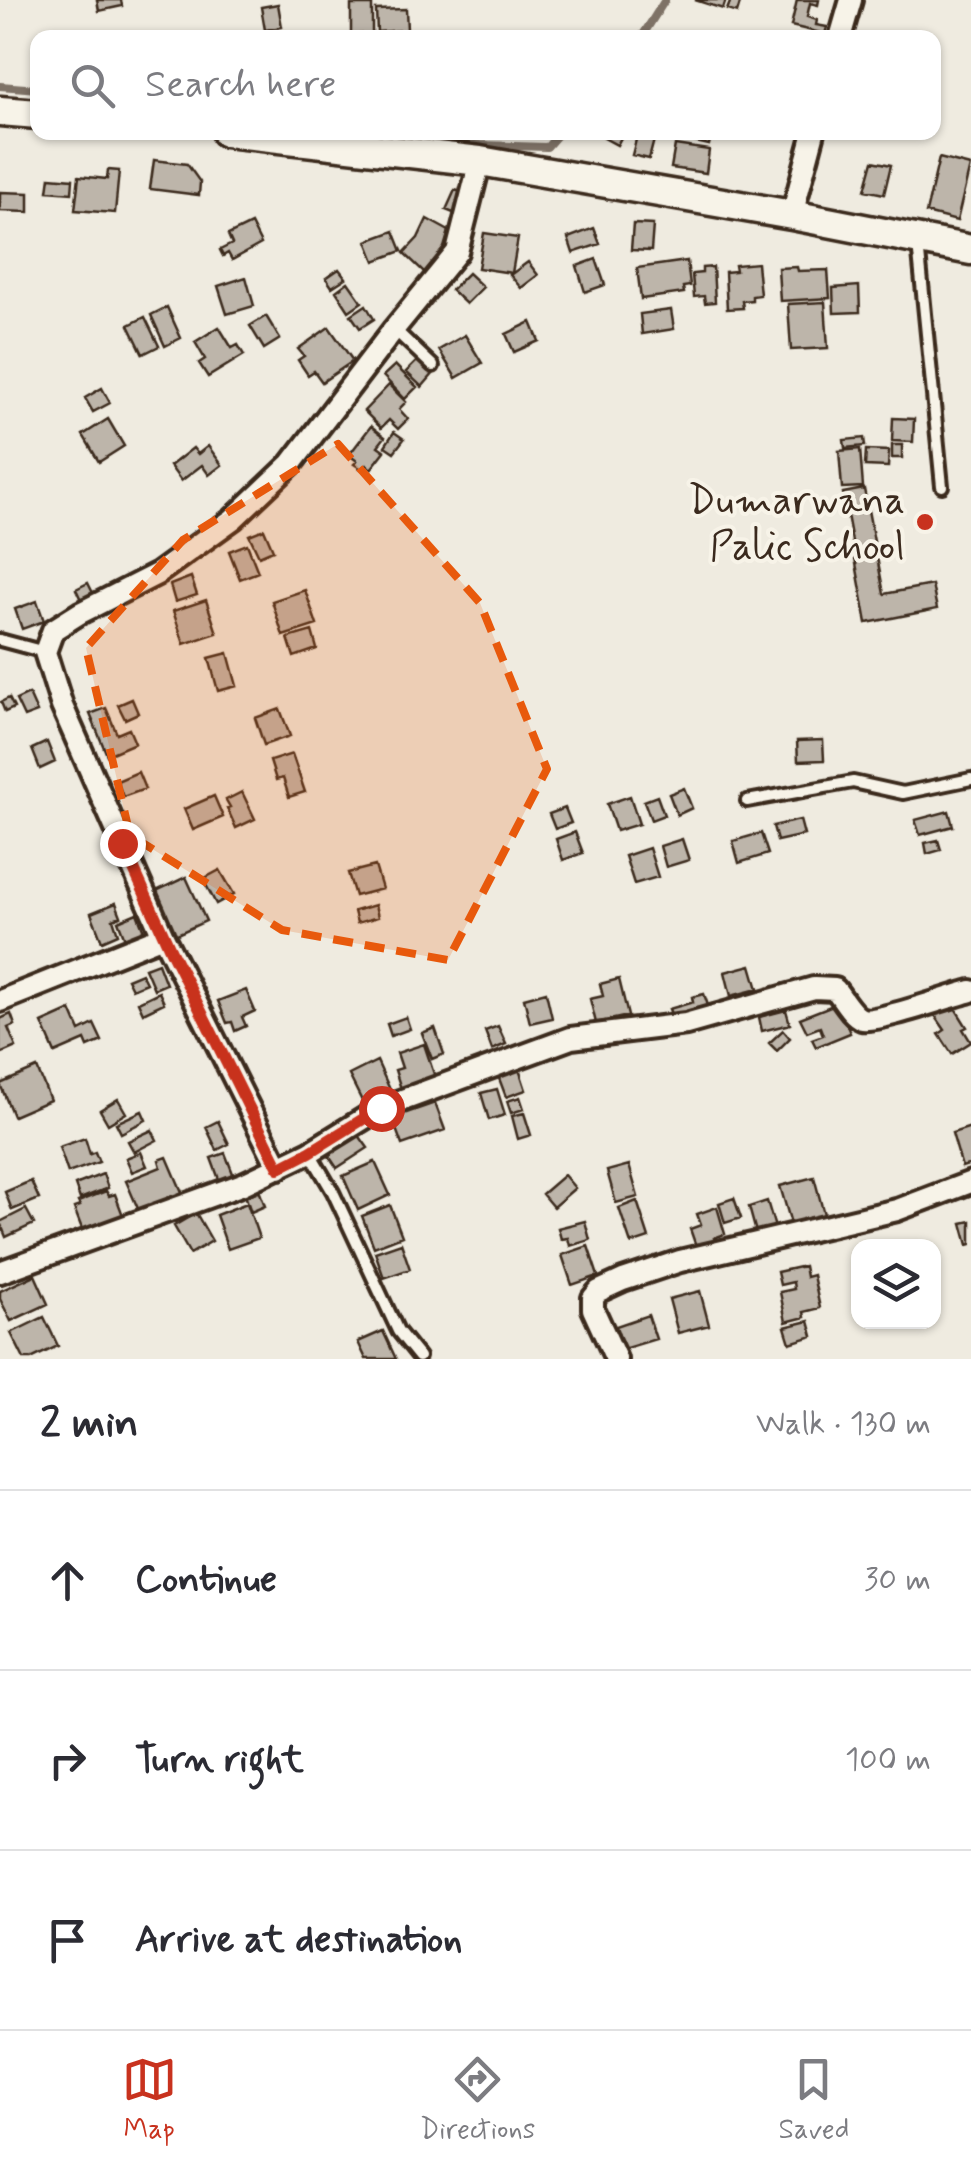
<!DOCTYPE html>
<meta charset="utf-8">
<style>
body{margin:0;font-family:Mynerve,sans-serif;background:#f7f7f7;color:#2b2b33}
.controls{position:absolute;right:30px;bottom:30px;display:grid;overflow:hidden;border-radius:20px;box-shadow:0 2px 8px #0004}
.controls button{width:90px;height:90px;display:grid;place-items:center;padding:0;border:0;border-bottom:2px solid #e1e1e2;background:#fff;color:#2b2b33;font:50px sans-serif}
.stop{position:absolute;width:30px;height:30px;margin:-22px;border:8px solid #c8321e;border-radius:50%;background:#fff}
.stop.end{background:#c8321e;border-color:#fff;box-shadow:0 2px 10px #0008}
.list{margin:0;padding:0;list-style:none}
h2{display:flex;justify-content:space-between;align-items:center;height:130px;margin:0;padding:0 40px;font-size:42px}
h2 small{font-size:32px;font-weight:400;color:#7c7c81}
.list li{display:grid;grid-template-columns:65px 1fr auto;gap:30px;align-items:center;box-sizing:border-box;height:180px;padding:0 40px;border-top:2px solid #e1e1e2}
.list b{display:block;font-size:38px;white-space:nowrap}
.list em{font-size:32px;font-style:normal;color:#7c7c81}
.icon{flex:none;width:55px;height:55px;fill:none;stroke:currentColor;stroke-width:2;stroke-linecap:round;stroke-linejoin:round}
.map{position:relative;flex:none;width:971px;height:1359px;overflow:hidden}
.search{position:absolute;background:#fff;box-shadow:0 2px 8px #0004;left:30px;right:30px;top:30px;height:110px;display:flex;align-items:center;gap:25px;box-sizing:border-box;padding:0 35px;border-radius:20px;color:#7c7c81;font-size:38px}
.sheet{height:670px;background:#fff}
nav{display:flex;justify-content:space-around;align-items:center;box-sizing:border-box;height:140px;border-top:2px solid #e1e1e2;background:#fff;font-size:28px;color:#7c7c81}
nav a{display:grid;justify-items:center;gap:5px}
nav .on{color:#c8321e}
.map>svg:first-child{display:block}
</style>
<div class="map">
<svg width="971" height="1359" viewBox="0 0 971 1359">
<rect width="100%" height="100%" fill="#efebe0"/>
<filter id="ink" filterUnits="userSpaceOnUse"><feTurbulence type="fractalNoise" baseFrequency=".01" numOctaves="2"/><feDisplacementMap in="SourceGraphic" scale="20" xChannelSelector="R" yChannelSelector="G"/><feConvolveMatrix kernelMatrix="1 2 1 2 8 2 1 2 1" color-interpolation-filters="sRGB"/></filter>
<g filter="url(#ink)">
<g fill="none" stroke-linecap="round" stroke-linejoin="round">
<path stroke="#7e7266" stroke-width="8" d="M641,38L665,0
M0,86L38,89
M390,132L481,145L547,147L560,132"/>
</g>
<path fill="#bdb5aa" stroke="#3b2a1e" stroke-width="2.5" d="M97,0H121L122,6L99,11Z
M695,0H726L723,9Z
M731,0H741L737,13L727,10Z
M797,0H819L818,5L810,3L807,17L817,20L816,25L827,27L825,34L791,26Z
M278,4L282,27L265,30L261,7Z
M351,5H372V34H351Z
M406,9L407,30L377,32L376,10Z
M607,132H624L617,145L604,138Z
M638,132H656L649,159L632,155Z
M680,132H712L709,145L678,138Z
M675,145L709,150L706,173L671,168Z
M939,158L970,166L957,221L926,213Z
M154,160L187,164L200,182L199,195L150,189Z
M873,161L891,165L884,194L865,190Z
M108,170L119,171L115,213L75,210L79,176L107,179Z
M50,177L73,179L72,193L48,191Z
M455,190L464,193L456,214L446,210Z
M0,192L29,193V212L0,211Z
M427,219L449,231L443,251L425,273L404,253L418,238Z
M251,224L261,244L232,260L228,253L223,256L220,250L232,244L228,235Z
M633,224L653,225L651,251L631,250Z
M594,228L600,244L573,253L568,238Z
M394,231L402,251L375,261L367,241Z
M484,233L518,238L512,273L478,268Z
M596,259L605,285L585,292L577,266Z
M687,261L690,286L683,287L684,293L641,299L637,268Z
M528,262L538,275L521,288L510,275Z
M757,263L760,295L752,296V300L742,301L743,308L727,309L725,272L736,271L735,265Z
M713,267L715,302L705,303L704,296L694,297L692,274L702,273V268Z
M797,267L798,271L828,270L830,298L780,301L778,268Z
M339,269L346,278L332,287L326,278Z
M468,273L483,287L466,304L451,290Z
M246,277L254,306L227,314L218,286Z
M348,282L362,302L349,311L336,291Z
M859,286L860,312L834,313L833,288Z
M825,302L828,348L791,350L788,304Z
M366,305L374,319L360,328L351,315Z
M167,307L181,338L165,346L151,315Z
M671,310L674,329L642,334L640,314Z
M266,316L280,339L264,349L250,326Z
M145,317L159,346L143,354L129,325Z
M531,322L539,341L514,352L506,334Z
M219,327L232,348L238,345L244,355L208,377L199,363L205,359L195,342Z
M329,327L353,361L322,382L314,371L308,375L298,360L304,356L298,349Z
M465,335L482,363L456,378L439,350Z
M419,359L434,373L422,387L406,372Z
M395,365L417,387L405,399L383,376Z
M389,385L406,402L399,409L408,419L398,429L389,420L381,428L364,411Z
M102,388L110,403L93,412L85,398Z
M893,418L914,419L913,442L892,441Z
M108,419L124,446L99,462L83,435Z
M371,426L385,437L378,446L385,451L371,469L367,465L363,470L354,464L357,461L349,455Z
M394,432L404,439L394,452L385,446Z
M864,438L865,446L845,448L844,440Z
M892,445H902V458H892Z
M208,446L222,465L209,475L202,465L181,481L170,466L193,448L198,454Z
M860,449L863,487L842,488L839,451Z
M866,450L889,451L888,467L865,466Z
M864,489L884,594L932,585L937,609L867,623L843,493Z
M264,529L273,550L259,556L249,535Z
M247,544L258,572L240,579L229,551Z
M191,577L197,595L175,602L170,585Z
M88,583L94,595L82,602L76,589Z
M305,590L317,625L283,636L272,601Z
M206,600L217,633L184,644L173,611Z
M37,601L44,621L22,629L15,609Z
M312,631L317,649L294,657L288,638Z
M228,653L237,686L218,691L209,658Z
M29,694L37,712L24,717L16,700Z
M9,698L14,708L5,712L1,702Z
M132,699L138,713L125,719L118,705Z
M106,708L117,734L129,729L135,743L107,755L90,714Z
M280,709L290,736L264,745L255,718Z
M823,740L824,760L798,761L797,741Z
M47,742L55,762L40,769L32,749Z
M292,754L305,792L289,797L283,778L276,780L270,761Z
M138,772L145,789L123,797L117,781Z
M684,788L692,808L677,815L669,794Z
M242,792L255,819L236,828L227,808L230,807L226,800Z
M214,796L223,817L193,830L184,809Z
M630,796L639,824L616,831L607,804Z
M657,796L664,815L651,820L644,801Z
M565,808L571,823L555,829L549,814Z
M949,811L953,826L920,835L915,820Z
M800,820L804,835L777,841L773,826Z
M575,832L583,853L563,860L556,839Z
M761,833L768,854L739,863L733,841Z
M682,839L689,860L666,867L660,846Z
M938,840L941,850L927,854L925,843Z
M649,848L658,877L634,884L625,856Z
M375,866L382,889L355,896L348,873Z
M220,870L234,894L216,904L203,879Z
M186,877L206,921L175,935L156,891Z
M116,903L121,916L113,919L118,934L102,941L91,913Z
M375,905L378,917L357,923L354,911Z
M137,913L146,936L127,944L118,921Z
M158,963L166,984L154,989L145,968Z
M751,965L758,989L731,996L725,972Z
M141,973L146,983L132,989L127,979Z
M619,979L628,1016L596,1023L590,999L603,996L600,984Z
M246,990L255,1011L242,1017L246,1026L235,1031L232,1022L227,1023L218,1001Z
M159,992L164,1003L143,1013L138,1002Z
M546,992L552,1018L530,1023L524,998Z
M704,994L710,1011L673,1019L669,1009L693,1002L692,997Z
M838,1003L850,1033L816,1047L812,1039L823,1035L820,1027L807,1032L800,1018Z
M952,1003L967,1027L963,1029L971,1042L952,1054L939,1034L945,1030L934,1014Z
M71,1010L80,1031L94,1024L102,1041L88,1047L85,1040L55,1053L42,1023Z
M786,1010L790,1024L762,1031L759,1017Z
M11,1014L15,1025L8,1028L16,1047L0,1054V1019Z
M406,1017L410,1029L391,1036L387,1024Z
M498,1026L506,1044L492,1050L485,1031Z
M435,1028L444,1054L432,1059L422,1033Z
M783,1030L790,1038L777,1051L769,1043Z
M424,1044L435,1077L401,1089L395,1070L402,1068L397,1053Z
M377,1061L391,1092L364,1105L349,1075Z
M518,1066L526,1090L506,1097L497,1073Z
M37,1068L50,1100L13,1116L0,1084Z
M497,1089L505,1115L489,1120L481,1093Z
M520,1097L524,1109L511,1113L507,1101Z
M118,1099L126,1113L108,1124L100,1110Z
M435,1103L445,1130L402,1145L392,1118Z
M142,1111L146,1120L121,1133L116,1123Z
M524,1113L531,1135L518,1139L512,1116Z
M218,1121L229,1144L217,1150L206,1127Z
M971,1127V1164L962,1167L952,1133Z
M152,1130L157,1140L134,1152L128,1141Z
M358,1134L368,1148L337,1168L327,1153Z
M85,1138L90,1154L95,1152L99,1162L68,1173L59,1147Z
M141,1152L147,1166L132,1172L126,1158Z
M225,1153L234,1176L220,1182L211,1158Z
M167,1157L182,1192L177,1195L179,1200L164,1207L162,1202L139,1211L126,1181L161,1167L159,1160Z
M375,1162L390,1195L358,1210L343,1176Z
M629,1165L638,1197L616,1203L607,1171Z
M103,1174L108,1188L80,1199L75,1185Z
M564,1175L575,1188L553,1207L542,1194Z
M814,1177L825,1218L792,1227L780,1186Z
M31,1181L39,1199L12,1210L5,1192Z
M258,1187L265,1206L251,1212L244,1192Z
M106,1191L109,1196L115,1194L124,1218L84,1234L74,1208L80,1206L78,1202Z
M734,1198L741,1218L725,1223L719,1203Z
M637,1201L649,1238L631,1244L619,1208Z
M767,1201L776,1231L757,1236L749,1207Z
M247,1203L259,1238L228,1249L216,1215Z
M390,1205L402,1236L374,1247L362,1216Z
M717,1207L725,1234L714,1238L717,1246L698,1252L690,1229L701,1225L697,1214Z
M26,1209L34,1224L6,1237L0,1222Z
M196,1213L212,1241L190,1254L174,1226Z
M585,1221L590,1240L570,1246L568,1238L561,1239L558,1228Z
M971,1221V1244L968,1245L962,1223Z
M401,1243L410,1269L384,1278L375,1252Z
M588,1246L598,1276L572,1285L562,1255Z
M804,1266L806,1277L813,1275L820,1308L804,1312L805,1317L786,1322L780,1292L794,1289L793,1282L780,1285L777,1272Z
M35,1275L48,1304L11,1321L0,1299V1291Z
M700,1291L709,1325L678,1333L669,1299Z
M648,1315L656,1339L623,1349L616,1326Z
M44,1317L58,1346L31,1359H24L11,1333Z
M809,1321L813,1336L790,1343L785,1327Z
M383,1331L396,1359H366L358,1342Z"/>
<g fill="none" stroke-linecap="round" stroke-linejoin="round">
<g stroke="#3b2a1e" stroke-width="18">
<path id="service" d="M918,243L942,486
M394,329L433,366
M0,640L45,652
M747,801L853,782L903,793L971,779
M310,1153L333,1192L398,1331L419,1357"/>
</g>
<g stroke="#3b2a1e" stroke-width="28">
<path id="minor" d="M840,38L851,0
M792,215L814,132
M0,1001L163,936
M279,1168L163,936L62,706L45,652L53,630L80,613L157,574L233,519L291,464L394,329L457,252L480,161
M0,1272L243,1184L310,1152L381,1108L571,1038L686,1024L814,988L835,989C842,997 851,1015 862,1019C875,1023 952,996 971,991
M616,1359L593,1309V1298L599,1291L623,1280L680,1261L897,1210L971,1182"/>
</g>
<g stroke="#3b2a1e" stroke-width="35">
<path id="secondary" d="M0,111L38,114
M226,132L480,161L792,215L971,250"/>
</g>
<use href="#service" stroke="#f7f3e8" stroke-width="10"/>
<use href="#minor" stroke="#f7f3e8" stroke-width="20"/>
<use href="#secondary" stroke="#f7f3e8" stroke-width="28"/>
</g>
</g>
<g fill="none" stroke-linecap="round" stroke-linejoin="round" filter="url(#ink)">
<path stroke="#c8321e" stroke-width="12" d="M122,843L170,949L279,1168L310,1152L381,1108"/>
</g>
<path fill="#e8590c" fill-opacity="0.2" stroke="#e8590c" stroke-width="8" stroke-dasharray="20 12" stroke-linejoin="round" d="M338,444L480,603L547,769L448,960L282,930L130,835L86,648L183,540Z"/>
<circle fill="#c8321e" stroke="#f7f3e8" stroke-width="4" cx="925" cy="522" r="10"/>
<g text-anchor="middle" stroke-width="8" stroke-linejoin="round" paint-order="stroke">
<g font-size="40" fill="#3b2a1e" stroke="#f7f3e8" text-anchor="end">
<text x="905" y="513">Dumarwana<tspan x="905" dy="46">Palic School</tspan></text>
</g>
</g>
</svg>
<div class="controls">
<button><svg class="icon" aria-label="layers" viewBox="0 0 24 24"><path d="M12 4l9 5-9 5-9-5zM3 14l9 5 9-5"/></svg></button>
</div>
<div class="stop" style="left:381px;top:1108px"></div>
<div class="stop end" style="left:122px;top:843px"></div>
<div class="search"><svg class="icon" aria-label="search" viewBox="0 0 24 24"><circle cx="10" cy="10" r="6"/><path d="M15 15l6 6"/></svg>Search here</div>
</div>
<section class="sheet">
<h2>2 min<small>Walk · 130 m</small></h2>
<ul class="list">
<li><svg class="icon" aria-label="ahead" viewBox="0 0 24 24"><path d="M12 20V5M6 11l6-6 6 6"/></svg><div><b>Continue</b></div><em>30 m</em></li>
<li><svg class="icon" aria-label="right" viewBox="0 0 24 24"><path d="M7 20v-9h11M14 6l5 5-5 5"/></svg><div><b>Turn right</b></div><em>100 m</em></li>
<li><svg class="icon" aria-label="arrive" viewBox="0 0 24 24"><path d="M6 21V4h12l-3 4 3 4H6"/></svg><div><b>Arrive at destination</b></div></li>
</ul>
</section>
<nav>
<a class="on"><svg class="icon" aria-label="map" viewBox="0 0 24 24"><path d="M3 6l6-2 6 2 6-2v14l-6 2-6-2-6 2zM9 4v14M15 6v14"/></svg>Map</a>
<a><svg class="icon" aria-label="directions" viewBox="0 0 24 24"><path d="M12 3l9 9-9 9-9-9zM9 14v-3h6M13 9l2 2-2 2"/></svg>Directions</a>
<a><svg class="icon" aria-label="saved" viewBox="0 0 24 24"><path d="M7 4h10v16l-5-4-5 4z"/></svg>Saved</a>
</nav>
